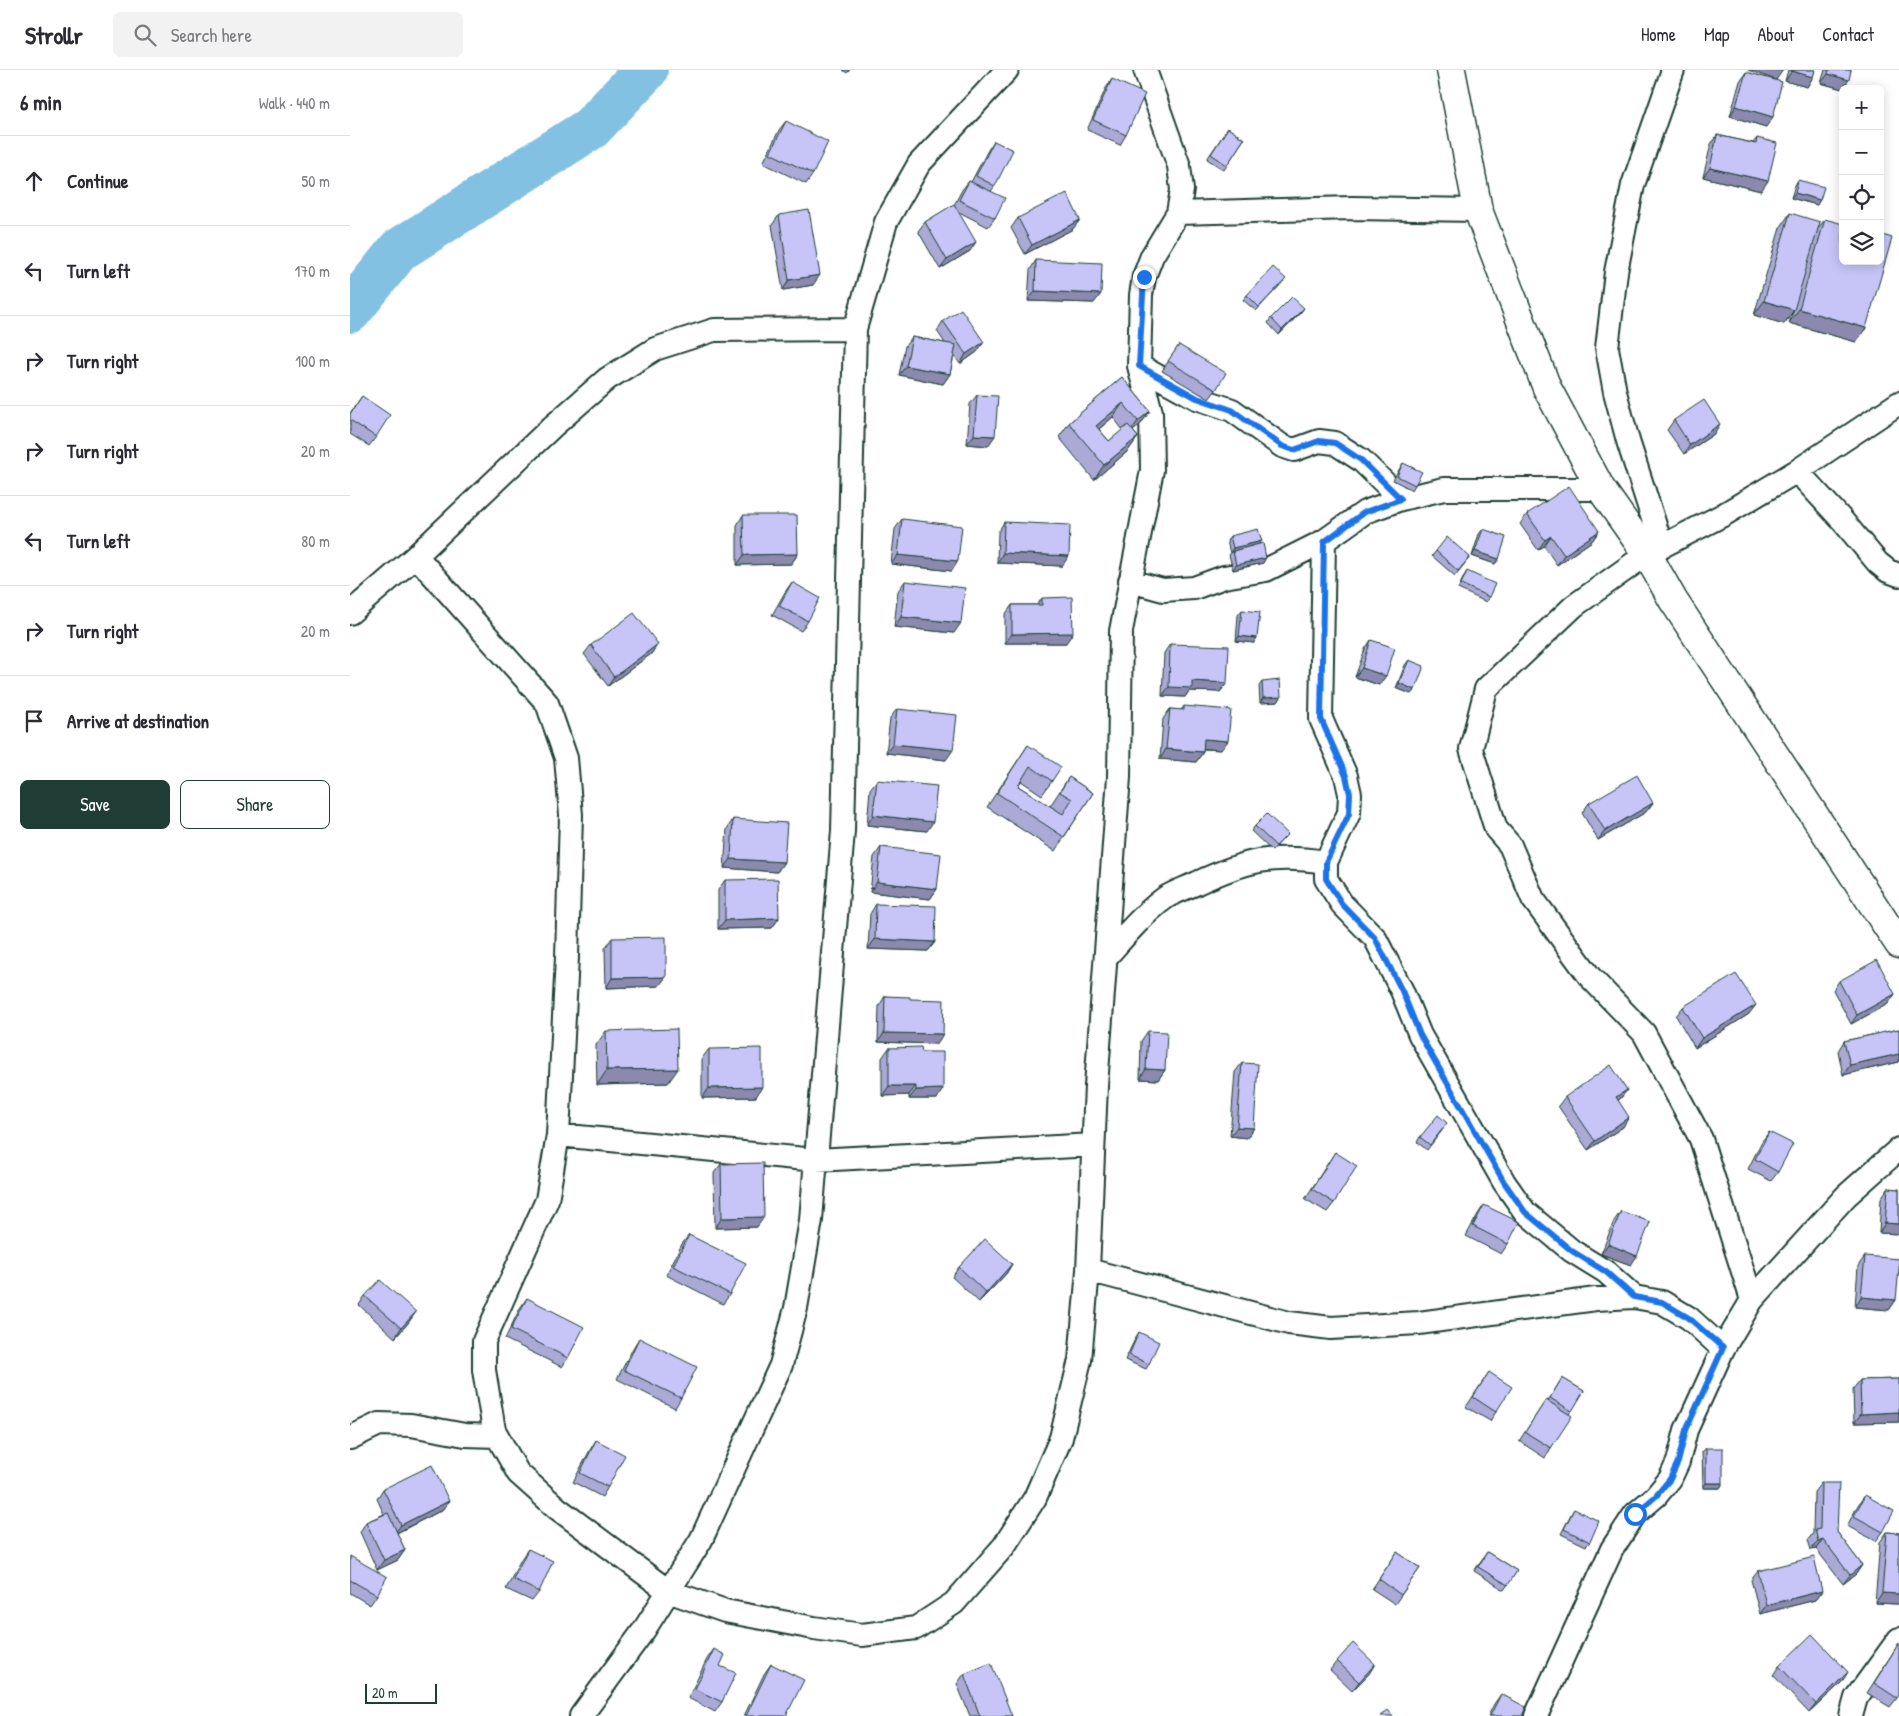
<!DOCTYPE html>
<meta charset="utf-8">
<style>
body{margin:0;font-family:"Patrick Hand",sans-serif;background:#f2f2f3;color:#2b2b33}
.controls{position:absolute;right:15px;top:15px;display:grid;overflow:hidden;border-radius:8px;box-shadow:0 2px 12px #0003}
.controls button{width:45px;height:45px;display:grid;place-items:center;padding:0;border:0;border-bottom:1px solid #e1e1e2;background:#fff;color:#2b2b33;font:25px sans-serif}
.scale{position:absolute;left:15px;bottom:12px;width:72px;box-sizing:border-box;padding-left:5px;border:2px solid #1f3d34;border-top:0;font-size:14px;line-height:18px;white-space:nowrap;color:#1f3d34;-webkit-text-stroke:4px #fff;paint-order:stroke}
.stop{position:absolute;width:15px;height:15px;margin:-11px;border:4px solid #1a73e8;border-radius:50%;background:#fff}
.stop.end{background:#1a73e8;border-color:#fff;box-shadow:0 1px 5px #0008}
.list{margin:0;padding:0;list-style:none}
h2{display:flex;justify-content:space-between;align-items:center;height:65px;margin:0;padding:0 20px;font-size:21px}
h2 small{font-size:16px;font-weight:400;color:#7c7c81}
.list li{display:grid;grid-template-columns:32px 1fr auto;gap:15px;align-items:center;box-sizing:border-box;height:90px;padding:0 20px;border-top:1px solid #e1e1e2}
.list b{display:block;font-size:19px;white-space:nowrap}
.list em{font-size:16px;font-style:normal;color:#7c7c81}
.actions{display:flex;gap:10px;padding:15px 20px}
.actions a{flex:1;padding:11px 0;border:1px solid #1f3d34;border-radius:8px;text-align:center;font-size:18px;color:#1f3d34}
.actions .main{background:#1f3d34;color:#fff}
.icon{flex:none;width:28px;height:28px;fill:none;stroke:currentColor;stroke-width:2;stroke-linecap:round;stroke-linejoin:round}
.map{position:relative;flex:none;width:1549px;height:1646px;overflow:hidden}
header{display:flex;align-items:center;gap:30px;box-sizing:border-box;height:70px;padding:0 25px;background:#fff;border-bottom:1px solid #e1e1e2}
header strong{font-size:24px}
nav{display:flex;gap:28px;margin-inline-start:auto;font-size:18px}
.search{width:350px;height:45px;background:#f2f2f3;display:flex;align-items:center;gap:12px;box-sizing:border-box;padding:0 18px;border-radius:8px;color:#7c7c81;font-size:19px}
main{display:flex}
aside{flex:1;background:#fff}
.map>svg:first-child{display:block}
</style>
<header>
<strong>Strollr</strong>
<div class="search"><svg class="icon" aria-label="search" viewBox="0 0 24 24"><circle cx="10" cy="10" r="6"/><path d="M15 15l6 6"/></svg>Search here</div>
<nav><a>Home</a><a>Map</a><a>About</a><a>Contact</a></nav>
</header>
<main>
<aside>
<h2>6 min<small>Walk · 440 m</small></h2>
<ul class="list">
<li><svg class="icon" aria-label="ahead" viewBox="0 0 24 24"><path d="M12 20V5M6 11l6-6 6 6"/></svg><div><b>Continue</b></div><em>50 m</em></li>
<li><svg class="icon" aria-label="left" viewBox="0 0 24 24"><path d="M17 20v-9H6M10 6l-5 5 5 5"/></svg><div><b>Turn left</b></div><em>170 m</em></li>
<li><svg class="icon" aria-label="right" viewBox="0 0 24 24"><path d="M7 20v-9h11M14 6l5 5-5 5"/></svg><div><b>Turn right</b></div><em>100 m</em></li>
<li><svg class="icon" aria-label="right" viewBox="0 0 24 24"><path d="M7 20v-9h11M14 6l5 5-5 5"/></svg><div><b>Turn right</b></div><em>20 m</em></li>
<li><svg class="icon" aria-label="left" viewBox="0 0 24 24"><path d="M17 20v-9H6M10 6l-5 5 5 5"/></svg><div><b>Turn left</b></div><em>80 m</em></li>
<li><svg class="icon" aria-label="right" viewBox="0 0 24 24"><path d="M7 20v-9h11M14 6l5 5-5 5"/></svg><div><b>Turn right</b></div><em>20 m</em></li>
<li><svg class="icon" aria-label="arrive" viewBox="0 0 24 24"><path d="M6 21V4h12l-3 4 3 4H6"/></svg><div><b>Arrive at destination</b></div></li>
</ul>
<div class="actions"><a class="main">Save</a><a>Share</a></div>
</aside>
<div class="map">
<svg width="1549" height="1646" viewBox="0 0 1549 1646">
<rect width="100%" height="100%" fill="#fff"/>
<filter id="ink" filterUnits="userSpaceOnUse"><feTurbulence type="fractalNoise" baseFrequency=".02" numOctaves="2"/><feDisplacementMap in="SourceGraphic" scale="10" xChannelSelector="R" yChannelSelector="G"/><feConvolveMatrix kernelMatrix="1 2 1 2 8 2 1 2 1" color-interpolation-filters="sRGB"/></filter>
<g filter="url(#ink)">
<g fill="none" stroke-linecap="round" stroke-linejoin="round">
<path stroke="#83c1e3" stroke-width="44" d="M0,241L49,180L241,58L296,0"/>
<g stroke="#1f3d34" stroke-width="26">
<path id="street" d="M828,143L1002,138L1128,140
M789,296L847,328L882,340L932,376L944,380L969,371L985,373L1011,390L1051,429
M1447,401L1491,449L1528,493L1538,501L1549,505
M974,471L971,649L996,706L1000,724L999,743L976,792V809L992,834L1025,868L1052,921L1070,965L1154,1112L1175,1142L1222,1181L1256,1202L1284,1227
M1312,477L1278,371L1265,322L1257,278L1266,202L1283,115L1323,0
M66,486L197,633L216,688L221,745L217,887L208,1065L197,1130L134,1271V1300L144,1360L168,1403L207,1438L318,1521L375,1541L464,1558L512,1565L566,1558L604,1533L654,1476L685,1428L711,1368L730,1290L738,1200L746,1016L769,707L771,561L802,400L801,342L789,296L791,225L794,207L802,186L828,143L832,120L829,96L795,0
M780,511L813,520L844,518L874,507L916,500L974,471L1015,442L1051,429L1094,419H1251
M0,543L66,486L202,357L257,309L305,279L364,260L505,259
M756,887C774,867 793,844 815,828C824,822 837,818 847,813C897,790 921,784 976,792
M208,1065L466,1090L743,1075
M738,1200L939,1253L981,1258L1069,1253L1246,1229L1284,1227L1312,1232L1339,1248L1373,1279
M1402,1230L1351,1069L1294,963L1240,907L1183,829L1160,775L1146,759L1121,679L1136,619L1224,536L1297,484L1373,445L1447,401L1549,333
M0,1368L29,1354L61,1355L115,1365L147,1366
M231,1646L294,1560L351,1470L431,1295L446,1238L461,1150L493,761L505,259L536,152L569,94L657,0
M1186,1646L1262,1479L1285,1444L1306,1426L1320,1409L1328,1392L1336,1360L1373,1279L1402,1230L1496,1126L1549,1079
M1501,1646L1506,1628L1549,1569"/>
</g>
<g stroke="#1f3d34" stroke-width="31">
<path id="secondary" d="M1101,0L1128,140L1197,318L1251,419L1297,484L1323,530L1549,874"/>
</g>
<use href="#street" stroke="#fff" stroke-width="22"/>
<use href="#secondary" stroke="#fff" stroke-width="28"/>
</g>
<path fill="#aba9d5" stroke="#1f3d34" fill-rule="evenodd" d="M493,0H500L497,3Z
M1438,0H1465L1463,7L1457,17L1435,11Z
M1475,0H1501L1492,19L1471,13Z
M1396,2L1416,57L1380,46L1390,11Z
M762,9L776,65L770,75L737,60L756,18Z
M436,51L463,104L456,114L413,93L429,60Z
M878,58L894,69L874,100L857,89Z
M1367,65L1403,73L1407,68L1411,121L1353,107L1361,74Z
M644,71L645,116L641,121L645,148L638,157L609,142L620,181L590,199L568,161L575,152L604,135L612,120L619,111L621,112L638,80Z
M1448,110L1467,135L1441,128L1445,115Z
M1440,143L1467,160L1475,149L1516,258L1506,272L1439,253L1443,242L1434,254L1404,245L1430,158Z
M429,145L463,215L433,220L422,155Z
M668,148L723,159L675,184L661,158Z
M686,190L744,233L678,231L680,200Z
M936,209L932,213L906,241L893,230L897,225Z
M954,238L950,243L929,265L918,253L921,248Z
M593,251L627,282L610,294L604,285L600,304L593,314L549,305L555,276L562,267L595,273L587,261Z
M829,275L866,320L859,329L812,301Z
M772,307L800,341L790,355L783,361L788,367L778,381L744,410L709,367L719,353ZM763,347L773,360L759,371L749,359Z
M627,325L638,376L617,374L620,334Z
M12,326L26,367L19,376L0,364V343Z
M1324,350L1364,364L1334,384L1317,360Z
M1053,393L1065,415L1062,420L1043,410L1050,398Z
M1177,444L1249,461L1242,471L1207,495L1194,476L1188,480L1170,454Z
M393,445L448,484L441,494L387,495V455Z
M552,449L602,501L541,494L545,459Z
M654,452L712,496L647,493L648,462Z
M1133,459L1149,489L1145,494L1122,486L1129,464Z
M880,466L912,471L909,474L913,493L883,500L879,485L881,483H880L877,471Z
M1086,481L1120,487L1105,506L1082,486Z
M1117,501L1139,527L1136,532L1108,519L1114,506Z
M555,511L604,563L544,557L548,521Z
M442,512L458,551L451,561L422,545L435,522Z
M692,528L716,573H655V545L662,535H687Z
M892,540L904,573L886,571L888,545Z
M1021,570L1029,615L1005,607L1015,579Z
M308,574L301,584L258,616L234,584L241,575Z
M820,574L877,613L870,622L839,621L835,627L812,626L814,583Z
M1059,590L1061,624L1046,618L1055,595Z
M912,612L931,627L928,632L910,633L909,616Z
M834,636L871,680L853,679V682L846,692L810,689L813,649L820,639L831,640Z
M547,639L596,690L536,683L540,648Z
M678,675L702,711L692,725L671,711L668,716L700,736L719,707L743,723L705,781L637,737Z
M527,710L577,761L517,755L520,719Z
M1239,733L1296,742L1248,770L1232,743Z
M383,749L434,792L427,802L374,798L377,759Z
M905,756L934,768L922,781L901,761Z
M531,777L587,819L580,829L520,822L524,787Z
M375,810L429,848L422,858L368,859V820Z
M526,834L585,872L578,881L518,879L520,844Z
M262,868L309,916L256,918L255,878Z
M1489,911L1545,924L1538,934L1501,954L1483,920Z
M535,926L560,929L587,974L528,972L529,936Z
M1333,937L1399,944L1345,978L1326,946Z
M1549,959V992L1493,1005L1488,981L1494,971Z
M256,961L318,1013L247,1015L246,975Z
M798,961L815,1000L808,1010L790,1009L791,971Z
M539,978L572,982L587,1029H559V1025L532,1026V988Z
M359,979L406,1027L352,1028V988Z
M892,993L897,1068L880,1066L885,1002Z
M1277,1020L1270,1029L1268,1031L1273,1057L1238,1080L1208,1036L1215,1027Z
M1094,1058L1077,1080L1067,1072L1070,1067Z
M1419,1062L1428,1102L1421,1111L1398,1099L1412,1071Z
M985,1082L984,1133L977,1142L955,1129Z
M371,1094L407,1157L365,1158L364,1103Z
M1538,1118L1549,1119V1164L1529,1163L1531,1128Z
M1134,1135L1158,1174L1151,1184L1116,1166L1128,1144Z
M1271,1141L1281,1195L1251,1184L1264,1151Z
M339,1165L380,1224L373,1234L316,1205L332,1174Z
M1515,1186L1546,1230L1539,1240L1505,1237L1508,1196Z
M662,1194L656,1204L629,1232L602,1207L609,1197Z
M15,1226L59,1252L45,1268L9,1235Z
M177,1228L218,1288L212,1297L155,1269L170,1238Z
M789,1262L799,1294L796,1299L775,1290L786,1267Z
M289,1268L331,1328L325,1338L267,1309L283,1278Z
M1139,1302L1146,1342L1140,1351L1116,1337Z
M1212,1308L1234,1321L1219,1344L1201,1378L1195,1388L1169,1371L1196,1330L1198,1331Z
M1549,1309V1352L1504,1353L1503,1319L1510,1310Z
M246,1370L258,1417L252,1427L223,1412L240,1380Z
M1356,1378L1373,1413L1370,1418H1353L1352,1382Z
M1471,1413L1487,1462L1512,1495L1506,1504L1493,1514L1466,1479L1461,1480L1458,1470L1463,1463L1464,1422Z
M33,1419L99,1431L92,1440L47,1463L55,1480L48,1490L27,1500L10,1462L16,1452L34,1444L27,1429Z
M1515,1425L1533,1462L1526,1471L1497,1456L1508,1435Z
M1224,1439L1240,1472L1236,1476L1211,1464L1221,1444Z
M1537,1462L1549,1463V1533L1548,1534L1525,1533L1530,1472Z
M178,1479L189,1522L182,1531L156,1519L171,1489Z
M1047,1482L1070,1498L1045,1534L1022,1519Z
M1137,1482L1167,1501L1154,1520L1124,1501Z
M0,1486L27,1525L20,1535L0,1523Z
M1408,1501L1472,1521L1465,1530L1410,1544L1401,1510Z
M1549,1573L1547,1628L1540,1637L1517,1623Z
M364,1579L370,1596L372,1632L365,1642L338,1628L357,1589Z
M987,1591L1019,1604L1002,1621L980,1600Z
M421,1594L436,1646H394L414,1604Z
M1429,1596L1492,1612L1459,1643L1423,1605Z
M614,1604L662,1646H620L607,1614Z
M1151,1624L1172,1646H1138L1144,1634Z"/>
<path fill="#8b8aae" stroke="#1f3d34" d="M1398,0H1433L1426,10Z
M1442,1L1463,7L1457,17L1435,11Z
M1478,4L1499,10L1492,19L1471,13Z
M1386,36L1423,47L1416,57L1380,46Z
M1360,98L1418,111L1411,121L1353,107Z
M1445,123L1470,130L1467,135L1441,128Z
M730,150L723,159L675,184L682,175Z
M626,172L620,181L590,199L597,190Z
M470,205L463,215L433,220L439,210Z
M685,221L751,224L744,233L678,231Z
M1414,231L1444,240L1434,254L1404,245Z
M954,238L950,243L929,265L932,260Z
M1449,239L1516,258L1506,272L1439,253Z
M634,272L627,282L610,294L616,284Z
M556,296L600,304L593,314L549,305Z
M773,333L763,347L736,370L746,356Z
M800,341L790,355L778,365L788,351Z
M1370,354L1364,364L1334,384L1340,375Z
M624,365L645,366L638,376L617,374Z
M788,367L778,381L744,410L754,395Z
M1249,461L1242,471L1207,495L1214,485Z
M1201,466L1194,476L1188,480L1195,470Z
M912,471L908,475L883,481L880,483L883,478Z
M1125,481L1149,489L1145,494L1122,486Z
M653,483L719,486L712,496L647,493Z
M448,484L441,494L387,495L394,485Z
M548,485L608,491L602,501L541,494Z
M916,488L913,493L883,500L886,495Z
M551,547L611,553L604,563L544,557Z
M723,563L716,573H655L662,564Z
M889,566L907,568L904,573L886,571Z
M308,574L301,584L258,616L264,607Z
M1012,598L1036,606L1029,615L1005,607Z
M842,611L877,613L870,622L839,621L835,627L812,626L819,617Z
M1049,613L1065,620L1061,624L1046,618Z
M931,627L928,632L910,633L913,628Z
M854,669L878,671L871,680L848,678Z
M543,674L603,680L596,690L536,683Z
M816,679L853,682L846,692L810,689Z
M1303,733L1296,742L1248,770L1255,761Z
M523,745L583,752L577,761L517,755Z
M381,789L434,792L427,802L374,798Z
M527,812L587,819L580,829L520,822Z
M429,848L422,858L368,859L375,850Z
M525,869L585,872L578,881L518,879Z
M316,907L309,916L256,918L262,908Z
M1545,924L1538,934L1501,954L1507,945Z
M1406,935L1399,944L1345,978L1352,968Z
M534,963L593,964L587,974L528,972Z
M1549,984V992L1493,1005L1500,995Z
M328,999L318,1013L247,1015L257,1000Z
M796,999L815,1000L808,1010L790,1009Z
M539,1016H566L559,1025L532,1026Z
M412,1017L406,1027L352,1028L359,1018Z
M593,1019L587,1029H559L566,1020Z
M1277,1020L1270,1029L1259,1037L1266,1027Z
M1279,1047L1273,1057L1238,1080L1245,1071Z
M887,1057L904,1058L897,1068L880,1066Z
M414,1147L407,1157L365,1158L372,1148Z
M1535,1153L1549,1154V1164L1529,1163Z
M1258,1174L1287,1186L1281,1195L1251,1184Z
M662,1194L656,1204L629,1232L636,1223Z
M1511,1227L1546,1230L1539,1240L1505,1237Z
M66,1242L59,1252L45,1268L51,1258Z
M1549,1342V1352L1504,1353L1511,1344Z
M1356,1413H1373L1370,1418H1353Z
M99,1431L92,1440L44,1464L51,1455Z
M1473,1469L1466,1479L1461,1480L1468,1471Z
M55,1480L48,1490L27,1500L34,1490Z
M1512,1495L1506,1504L1493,1514L1500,1505Z
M1472,1521L1465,1530L1410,1544L1416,1535Z
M1532,1523L1549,1524V1533L1548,1534L1525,1533Z
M1025,1594L1019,1604L1002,1621L1009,1612Z
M1498,1602L1492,1612L1459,1643L1466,1634Z"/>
<path fill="#c7c5f8" stroke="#1f3d34" d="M1442,0H1465L1463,7L1442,1Z
M1479,0H1501L1499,10L1478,4Z
M1396,2L1432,12L1423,47L1386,36Z
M762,9L795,24L776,65L743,50Z
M436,51L478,72L463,104L420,83Z
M878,58L894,69L877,95L861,84Z
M1367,65L1406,74L1407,68L1427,73L1418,111L1360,98Z
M644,71L663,80L645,116L626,106Z
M1448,110L1474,117L1470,130L1445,123Z
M619,111L655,128L645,148L609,130Z
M717,123L730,150L682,175L668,148Z
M604,134L626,172L597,190L575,152Z
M459,140L470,205L439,210L429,145Z
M1440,143L1470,152L1444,240L1414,231Z
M1475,149L1493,154V191H1530V164L1542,168L1516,258L1449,239Z
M686,190L752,193L751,224L685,221Z
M923,197L936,209L909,237L897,225Z
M942,227L954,238L932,260L921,248Z
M611,239L634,272L616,284L593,251Z
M562,267L606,275L600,304L556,296Z
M829,275L876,303L866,320L818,291Z
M772,307L800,341L788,351L773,333L746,356L759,371L778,355L788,367L754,395L719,353Z
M627,325L648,326L645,366L624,365Z
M12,326L40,345L26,367L0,350V344Z
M1354,330L1370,354L1340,375L1324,350Z
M1053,393L1072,402L1065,415L1047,406Z
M1219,416L1249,461L1214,485L1201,466L1195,470L1177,444Z
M393,445H447L448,484L394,485Z
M552,449L612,456L608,491L548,485Z
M654,452L720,455L719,486L653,483Z
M908,459L912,471L883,478L880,466Z
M1133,459L1156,467L1149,489L1125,481Z
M1097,467L1120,487L1108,501L1086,481Z
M913,473L916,488L886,495L883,481Z
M1117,501L1145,514L1139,527L1111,514Z
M555,511L615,518L611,553L551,547Z
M442,512L470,528L458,551L429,536Z
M722,527L723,563L662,564V535H692V528Z
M892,540L910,542L907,568L889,566Z
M284,543L308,574L264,607L241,575Z
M1021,570L1045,578L1036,606L1012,598Z
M820,574L879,576L877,613L842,611V618L819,617Z
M1059,590L1074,596L1065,620L1049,613Z
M930,610L931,627L913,628L912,612Z
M834,636L881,640L878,671L854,669L853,682L816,679L820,639L834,640Z
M547,639L607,645L603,680L543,674Z
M678,675L711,697L702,711L680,696L668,716L713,744L722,729L710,722L719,707L743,723L714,767L647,723Z
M1287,705L1303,733L1255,761L1239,733Z
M527,710L587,716L583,752L523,745Z
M917,744L938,764L926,776L905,756Z
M383,749L437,753L434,792L381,789Z
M531,777L591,784L587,819L527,812Z
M428,809L429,848L375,850V810Z
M526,834L586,836L585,872L525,869Z
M316,867V907L262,908V868Z
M1527,890L1545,924L1507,945L1489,911Z
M1386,904L1406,935L1352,968L1333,937Z
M535,926L560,927V929L594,930L593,964L534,963Z
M327,959L328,999L257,1000L256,961Z
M1549,959V984L1500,995L1494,971Z
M798,961L817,962L815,1000L796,999Z
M571,977L572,982H593V1019L566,1020V1016H539V978Z
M412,978V1017L359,1018V979Z
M892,993L908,994L904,1058L887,1057Z
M1261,995L1277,1020L1266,1027L1279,1047L1245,1071L1215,1027Z
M1088,1045L1097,1053L1080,1075L1070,1067Z
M1419,1062L1443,1074L1428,1102L1405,1089Z
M985,1082L1007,1096L984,1133L962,1119Z
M413,1093L414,1147L372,1148L371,1094Z
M1538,1118L1549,1119V1154L1535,1153Z
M1134,1135L1169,1152L1158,1174L1123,1156Z
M1271,1141L1300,1152L1287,1186L1258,1174Z
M339,1165L396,1193L380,1224L323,1196Z
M635,1169L662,1194L636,1223L609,1197Z
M1515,1186L1549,1189V1198L1546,1230L1511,1227Z
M30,1210L66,1242L51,1258L15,1226Z
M177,1228L234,1257L218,1288L161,1259Z
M789,1262L809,1272L799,1294L779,1285Z
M289,1268L347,1297L331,1328L274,1300Z
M1139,1302L1162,1317L1146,1342L1123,1327Z
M1212,1308L1234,1321L1222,1341L1200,1328Z
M1549,1309V1342L1511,1344L1510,1310Z
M1196,1330L1222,1346L1201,1378L1175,1362Z
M246,1370L275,1385L258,1417L230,1403Z
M1356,1378H1373V1413H1356Z
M82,1395L99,1431L51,1455L33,1419Z
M1471,1413H1489L1487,1462L1512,1495L1500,1505L1473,1469L1468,1471L1465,1460L1470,1459Z
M1515,1425L1544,1441L1533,1462L1504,1446Z
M1224,1439L1249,1451L1240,1472L1214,1459Z
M38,1443L55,1480L34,1490L16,1452Z
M1537,1462L1549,1463V1524L1532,1523Z
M178,1479L203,1491L189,1522L163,1509Z
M1047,1482L1070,1498L1051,1525L1029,1509Z
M1137,1482L1167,1501L1158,1515L1128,1497Z
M0,1486L37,1507L27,1525L0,1510Z
M1464,1487L1472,1521L1416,1535L1408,1501Z
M1462,1564L1498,1602L1466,1634L1429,1596Z
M1003,1573L1025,1594L1009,1612L987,1591Z
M1549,1573V1625L1547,1628L1524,1613Z
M364,1579L375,1585L370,1596L386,1603L372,1632L345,1619Z
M641,1593L662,1646H630L614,1604Z
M421,1594L454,1610L436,1646H396Z
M1151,1624L1176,1637L1172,1646H1140Z
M1038,1640L1043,1646H1030Z"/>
</g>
<g fill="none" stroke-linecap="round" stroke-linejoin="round" filter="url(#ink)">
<path stroke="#1a73e8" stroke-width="6" d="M794,207L789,296L847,328L882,340L932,376L944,380L969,371L985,373L1011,390L1051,429L1015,442L974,472L971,649L996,706L1000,724L999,744L976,792V809L992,834L1025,868L1052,921L1070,965L1154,1112L1175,1142L1222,1181L1256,1202L1284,1227L1312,1232L1339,1248L1373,1278L1336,1360L1328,1392L1320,1409L1306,1426L1285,1444"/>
</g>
</svg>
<div class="controls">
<button>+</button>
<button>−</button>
<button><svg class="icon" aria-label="locate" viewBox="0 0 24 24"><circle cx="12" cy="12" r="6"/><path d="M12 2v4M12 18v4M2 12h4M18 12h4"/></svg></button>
<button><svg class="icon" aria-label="layers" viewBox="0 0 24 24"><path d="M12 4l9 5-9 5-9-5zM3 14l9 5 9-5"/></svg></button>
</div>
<div class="scale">20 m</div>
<div class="stop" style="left:1285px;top:1444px"></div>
<div class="stop end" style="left:794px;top:207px"></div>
</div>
</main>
